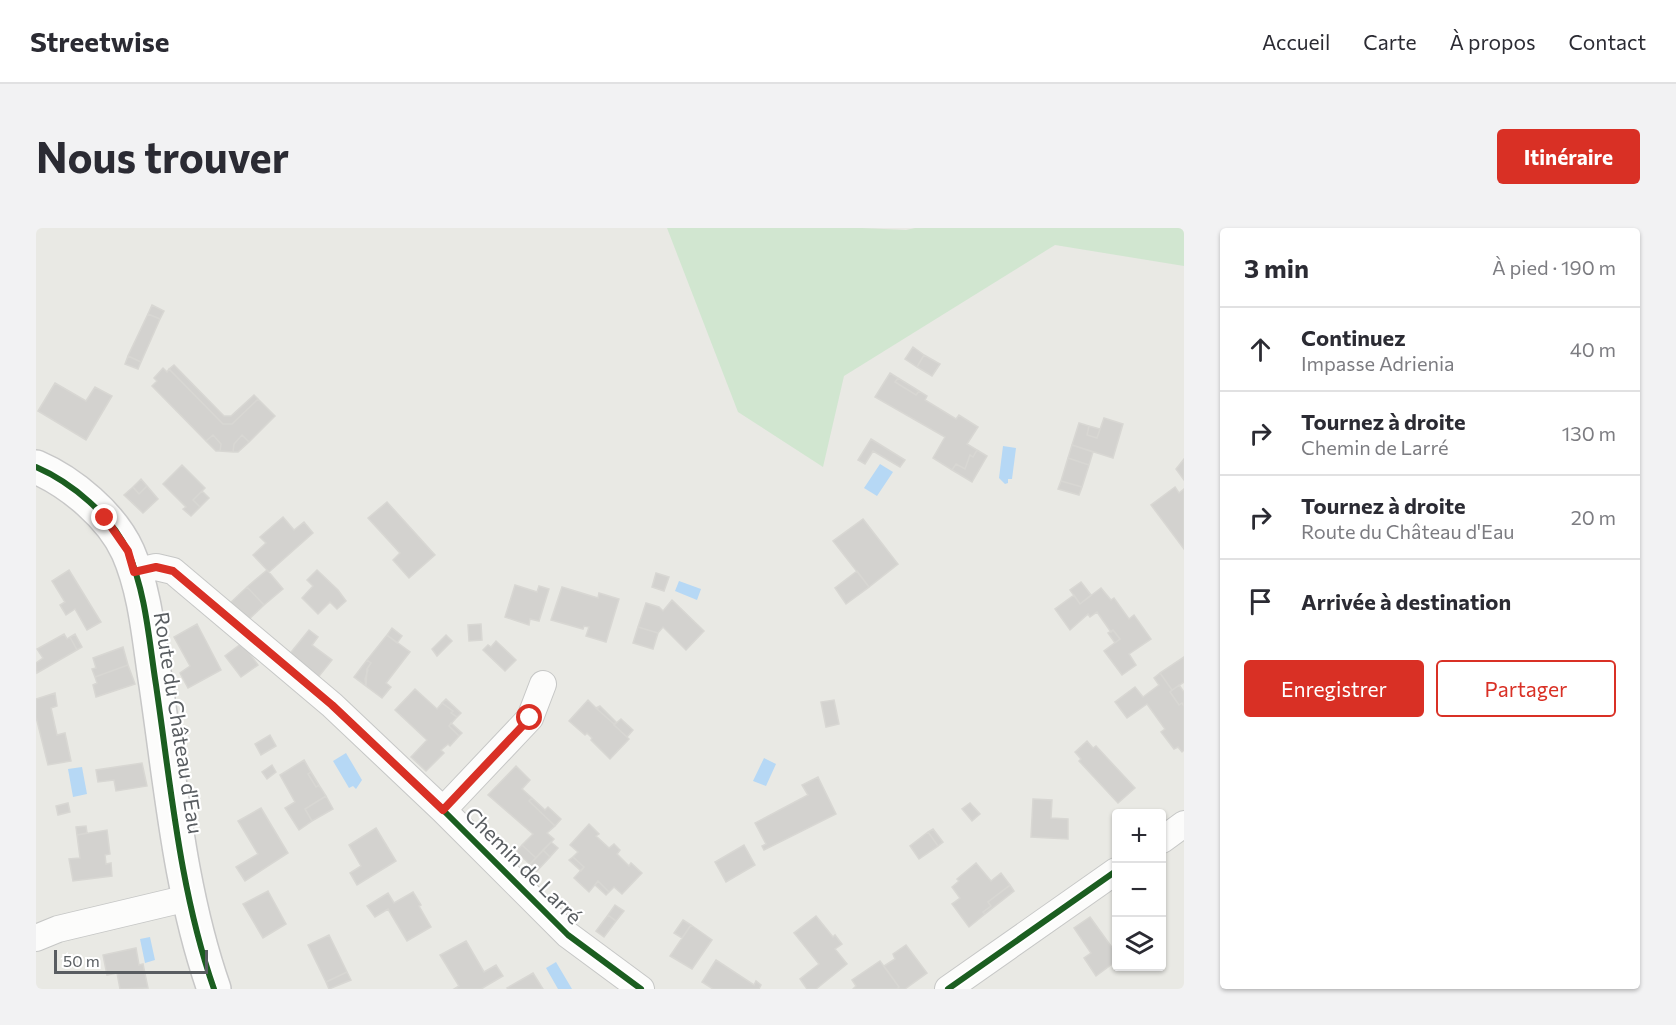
<!DOCTYPE html>
<html lang="fr">
<meta charset="utf-8">
<style>
body{margin:0;font-family:Commissioner,sans-serif;background:#f2f2f3;color:#2b2b33}
.controls{position:absolute;right:18px;bottom:18px;display:grid;overflow:hidden;border-radius:6px;box-shadow:0 2px 4px #0004}
.controls button{width:54px;height:54px;display:grid;place-items:center;padding:0;border:0;border-bottom:2px solid #e1e1e2;background:#fff;color:#2b2b33;font:30px sans-serif}
.scale{position:absolute;left:18px;bottom:15px;width:154px;box-sizing:border-box;padding-left:6px;border:3px solid #595d61;border-top:0;font-size:16px;line-height:21px;white-space:nowrap;color:#595d61;-webkit-text-stroke:4px #fff;paint-order:stroke}
.stop{position:absolute;width:18px;height:18px;margin:-14px;border:4px solid #d93025;border-radius:50%;background:#fff}
.stop.end{background:#d93025;border-color:#fff;box-shadow:0 2px 6px #0008}
.list{margin:0;padding:0;list-style:none}
h2{display:flex;justify-content:space-between;align-items:center;height:78px;margin:0;padding:0 24px;font-size:26px}
h2 small{font-size:20px;font-weight:400;color:#7c7c81}
.list li{display:grid;grid-template-columns:39px 1fr auto;gap:18px;align-items:center;box-sizing:border-box;height:84px;padding:0 24px;border-top:2px solid #e1e1e2}
.list b{display:block;font-size:22px;white-space:nowrap}
.list p{margin:0;font-size:20px;white-space:nowrap;color:#7c7c81}
.list em{font-size:20px;font-style:normal;color:#7c7c81}
.actions{display:flex;gap:12px;padding:18px 24px}
.actions a{flex:1;padding:14px 0;border:2px solid #d93025;border-radius:6px;text-align:center;font-size:21px;color:#d93025}
.actions .main{background:#d93025;color:#fff}
.icon{flex:none;width:33px;height:33px;fill:none;stroke:currentColor;stroke-width:2;stroke-linecap:round;stroke-linejoin:round}
.map{position:relative;flex:none;width:1148px;height:761px;overflow:hidden;border-radius:6px}
header{display:flex;align-items:center;gap:36px;box-sizing:border-box;height:84px;padding:0 30px;background:#fff;border-bottom:2px solid #e1e1e2}
header strong{font-size:28px}
nav{display:flex;gap:33px;margin-inline-start:auto;font-size:21px}
.intro{display:flex;align-items:center;justify-content:space-between;box-sizing:border-box;height:144px;padding:0 36px}
h1{margin:0;font-size:42px}
.button{padding:15px 27px;border-radius:6px;background:#d93025;color:#fff;font-size:21px;font-weight:700}
main{display:flex;gap:36px;padding:0 36px}
aside{flex:1;background:#fff;border-radius:6px;box-shadow:0 2px 4px #0004}
.map>svg:first-child{display:block}
</style>
<header>
<strong>Streetwise</strong>
<nav><a>Accueil</a><a>Carte</a><a>À propos</a><a>Contact</a></nav>
</header>
<div class="intro"><h1>Nous trouver</h1><a class="button">Itinéraire</a></div>
<main>
<div class="map">
<svg width="1148" height="761" viewBox="0 0 1148 761">
<rect width="100%" height="100%" fill="#e9e9e4"/>
<path fill="#d1e6d0" d="M631,0H826L870,2L879,0H1148V38L1019,17L808,148L787,239L702,184Z"/>
<path fill="#b6d8f5" d="M967,218L980,220L976,251H972V255L969,256L963,250Z
M844,236L857,244L841,268L828,260Z
M643,353L665,361L661,372L639,363Z
M310,525L326,552L320,561L317,558L313,560L297,533Z
M728,530L740,536L730,558L717,553Z
M46,539L51,566L37,569L32,541Z
M114,709L119,732L109,735L104,711Z
M520,734L536,761H522L510,740Z"/>
<path fill="#d3d2cf" stroke="#d8d7d3" stroke-width="1.5" d="M116,77L128,83L124,91L112,86Z
M112,86L124,91L105,134L92,128Z
M877,119L888,127L881,139L869,131Z
M888,127L904,136L896,148L881,139Z
M92,128L105,134L102,141L89,136Z
M138,137L188,188H195L218,167L222,171L196,196H187L133,141Z
M127,140L131,144L133,141L187,196H196L222,171L239,188L213,214L206,207L198,216L197,224L184,223L185,216L177,207L170,213L116,158L121,153L118,150Z
M854,145L862,150L859,154L880,167L883,163L891,168L889,172L920,191L923,187L942,199L931,216L941,222L937,229L934,227L929,241L920,236L916,242L897,230L909,209L839,169Z
M862,150L883,163L880,167L859,154Z
M19,155L50,173L59,159L76,168L50,212L2,183Z
M1068,190L1087,196L1077,230L1036,217L1043,195L1053,198L1051,207L1061,210Z
M1053,198L1064,201L1061,210L1051,207Z
M177,207L185,216L184,223H180L170,213Z
M206,207L213,214L202,224H197L198,216Z
M835,211L869,232L864,239L837,223L829,236L822,232Z
M1036,217L1057,224L1053,237L1032,230Z
M941,222L951,228L936,254L916,242L920,236L929,241L934,227L937,229Z
M1032,230L1053,237L1046,259L1025,253Z
M1148,231V252L1140,241Z
M146,237L169,260L157,272L164,279L155,288L147,281L150,279L127,256Z
M105,251L111,258L103,266L97,259Z
M1025,253L1046,259L1043,267L1022,261Z
M111,258L122,271L107,285L88,267L97,259L103,266Z
M1139,259L1143,265L1148,261V321L1115,277Z
M166,263L173,270L164,279L157,272Z
M351,274L399,327L373,350L357,332L364,325L332,290Z
M247,289L258,302L268,294L277,305L233,344L217,327L230,315L224,309Z
M827,291L862,336L833,359L797,313Z
M33,342L65,394L51,402L39,381L30,387L24,377L29,374L16,353Z
M231,342L247,361L228,377L211,359Z
M281,342L302,362L310,373L301,381L294,374L282,386L266,370L277,358L271,352Z
M821,343L833,359L810,376L799,360Z
M620,345L633,349L628,363L616,359Z
M1045,354L1055,367L1044,376L1034,362Z
M479,357L501,364L503,358L513,361L503,393L494,391L493,397L469,389Z
M211,359L228,377L209,395L191,378Z
M526,359L562,370L563,365L583,371L570,414L550,408L553,399L548,398L547,401L515,392Z
M1065,360L1075,372L1078,370L1093,391L1098,387L1115,411L1093,426L1100,437L1086,447L1068,423L1084,411L1077,402L1075,404L1061,384L1054,389L1052,386L1034,402L1019,381L1038,367L1044,376Z
M636,372L668,403L650,422L627,399L622,405L602,399L610,375L623,379L627,383Z
M161,396L185,442L152,460L144,445L154,438L138,409Z
M445,396L446,412L433,413L432,397Z
M602,399L622,405L617,421L597,415Z
M356,400L366,408L361,415L351,407Z
M273,402L282,409L276,417L296,432L280,452L252,428Z
M1077,402L1084,411L1079,415L1072,405Z
M28,406L31,411L34,409L41,422L1,445L0,435L7,430L1,421Z
M39,406L46,419L41,422L34,409Z
M351,407L374,424L350,455L355,459L346,470L330,458L329,451L332,442L331,441L335,435L331,432Z
M410,407L416,413L401,428L396,421Z
M460,413L480,432L469,443L447,422L452,417L455,419Z
M206,415L222,437L205,449L189,428Z
M87,419L92,437L59,449L56,441L60,440L57,430Z
M1148,429V454L1136,462L1124,445Z
M331,432L335,435L331,441L330,458L318,449Z
M92,437L99,456L60,469L57,457L61,455L59,449Z
M1124,445L1136,462L1134,464L1143,477L1146,475L1148,478V522L1146,524L1142,519L1138,521L1125,504L1129,501L1111,476L1091,490L1079,474L1099,459L1107,469L1123,457L1118,450Z
M1143,457L1148,464V478L1146,475L1143,477L1134,464Z
M379,461L401,481L406,475L417,483L415,485L421,489L413,498L423,508L414,518L412,516L405,522L408,525L390,543L375,529L391,512L359,482Z
M19,465L21,478L15,480L21,507L29,505L35,533L12,537L0,489V471Z
M410,471L425,485L421,489L415,485L417,483L406,475Z
M552,472L560,480L564,478L561,481L578,496L580,494L578,497L593,511L574,531L555,512L556,510L551,505L549,507L533,493Z
M798,472L803,496L790,499L785,474Z
M564,478L580,494L578,496L561,481Z
M585,491L597,502L591,509L578,497Z
M415,495L426,505L423,508L413,498Z
M234,507L240,518L225,527L219,516Z
M1051,513L1057,520L1060,518L1099,560L1082,575L1043,533L1045,531L1039,524Z
M268,532L275,544L272,546L280,559L283,557L290,568L269,581L276,593L263,602L249,580L259,574L244,547Z
M106,535L111,558L80,563L78,552L62,554L60,542Z
M236,537L240,544L231,551L226,544Z
M480,538L494,552L486,561L496,570L493,573L519,598L511,605L518,611L500,630L486,617L497,606L452,567Z
M275,544L283,557L280,559L272,546Z
M782,549L800,586L728,622L726,618L730,616L719,595L772,567L766,557Z
M290,568L297,581L276,593L269,581Z
M496,570L509,582L512,579L525,591L519,598L493,573Z
M997,571L1016,572L1015,590L1032,591V611L995,609Z
M32,575L34,584L22,587L20,578Z
M934,575L944,586L936,593L926,581Z
M225,580L252,625L209,653L200,639L222,626L202,593Z
M553,596L563,606L560,608L573,620L578,616L584,622L581,626L593,638L595,635L606,645L586,666L578,659L573,664L562,653L553,664L538,650L548,639L537,629L542,624L534,617Z
M50,598L51,605L41,607L40,599Z
M340,600L360,633L321,657L314,645L325,638L313,617Z
M897,601L907,614L902,618L892,604Z
M71,602L74,626L69,627L70,636L75,635L76,648L37,653L33,631L44,630L41,607Z
M892,604L902,618L883,631L874,618Z
M515,614L522,620L514,629L507,622Z
M486,617L500,630L494,636L480,624Z
M708,617L719,637L690,654L679,634Z
M507,622L514,629L500,644L493,637Z
M537,629L548,639L545,643L533,632Z
M940,635L955,653L965,645L974,657L952,674L955,678L947,684L949,686L933,699L916,676L924,670L916,659L923,653L921,651Z
M562,653L573,664L570,667L559,657Z
M974,657L978,663L949,686L947,684L955,678L952,674Z
M232,663L250,696L227,710L207,676Z
M377,664L385,677L383,678L395,699L371,713L352,681L339,689L331,678L352,665L358,675Z
M579,677L588,683L580,693L572,687Z
M572,687L580,693L568,709L560,703Z
M780,688L797,709L799,707L806,716L799,721L811,736L780,761H771L764,751L783,736L758,705Z
M1054,689L1080,725V733L1060,748L1048,730L1055,725L1038,700Z
M647,692L655,697L646,710L638,705Z
M655,697L676,712L656,741L634,728Z
M293,707L311,744L290,754L272,717Z
M430,713L448,744L460,737L467,748L445,761H418L423,758L404,727Z
M870,717L891,745L869,761H861L863,759L848,738L859,731L857,726Z
M100,720L103,737L107,736L112,760L84,761L81,745L71,747L67,727Z
M680,732L718,757L720,753L725,757L723,761H677L666,754Z
M844,733L863,759L861,761H817L820,758L816,752Z
M311,744L315,752L293,761L290,754Z
M497,745L507,761H472L471,760Z"/>
<g fill="none" stroke-linecap="round" stroke-linejoin="round">
<g stroke="#c6c7c6" stroke-width="28">
<path id="street" d="M98,344L120,339L137,343L296,477L407,582L532,707L605,761
M407,582L494,490L507,456
M1126,612L1148,596
M0,710L22,701L152,670
M912,761L1080,643"/>
</g>
<g stroke="#c7c7c7" stroke-width="36">
<path id="secondary" d="M0,239C35,254 76,288 92,324C110,365 113,413 120,457C135,559 144,664 178,761"/>
</g>
<use href="#street" stroke="#fcfcfb" stroke-width="26"/>
<use href="#secondary" stroke="#fcfcfb" stroke-width="33"/>
<g stroke="#fff" stroke-width="10">
<path id="cycleway" d="M0,239C35,254 76,288 92,324C110,365 113,413 120,457C135,559 144,664 178,761
M98,344L120,339L137,343L296,477L407,582L532,707L605,761
M912,761L1080,643"/>
</g>
<use href="#cycleway" stroke="#1b5e20" stroke-width="6"/>
</g>
<g fill="none" stroke-linecap="round" stroke-linejoin="round">
<path stroke="#d93025" stroke-width="8" d="M69,290L92,323L98,344L120,339L137,343L296,477L407,582L494,490"/>
</g>
<g text-anchor="middle" stroke-width="4.5" stroke-linejoin="round" paint-order="stroke">
<g font-size="21" fill="#595d61" stroke="#fff">
<text transform="translate(142 495) rotate(81)" y="7">Route du Château d'Eau</text>
<text transform="translate(487 638) rotate(45)" y="7">Chemin de Larré</text>
</g>
</g>
</svg>
<div class="controls">
<button>+</button>
<button>−</button>
<button><svg class="icon" aria-label="layers" viewBox="0 0 24 24"><path d="M12 4l9 5-9 5-9-5zM3 14l9 5 9-5"/></svg></button>
</div>
<div class="scale">50 m</div>
<div class="stop" style="left:494px;top:490px"></div>
<div class="stop end" style="left:69px;top:290px"></div>
</div>
<aside>
<h2>3 min<small>À pied · 190 m</small></h2>
<ul class="list">
<li><svg class="icon" aria-label="ahead" viewBox="0 0 24 24"><path d="M12 20V5M6 11l6-6 6 6"/></svg><div><b>Continuez</b><p>Impasse Adrienia</p></div><em>40 m</em></li>
<li><svg class="icon" aria-label="right" viewBox="0 0 24 24"><path d="M7 20v-9h11M14 6l5 5-5 5"/></svg><div><b>Tournez à droite</b><p>Chemin de Larré</p></div><em>130 m</em></li>
<li><svg class="icon" aria-label="right" viewBox="0 0 24 24"><path d="M7 20v-9h11M14 6l5 5-5 5"/></svg><div><b>Tournez à droite</b><p>Route du Château d'Eau</p></div><em>20 m</em></li>
<li><svg class="icon" aria-label="arrive" viewBox="0 0 24 24"><path d="M6 21V4h12l-3 4 3 4H6"/></svg><div><b>Arrivée à destination</b></div></li>
</ul>
<div class="actions"><a class="main">Enregistrer</a><a>Partager</a></div>
</aside>
</main>
